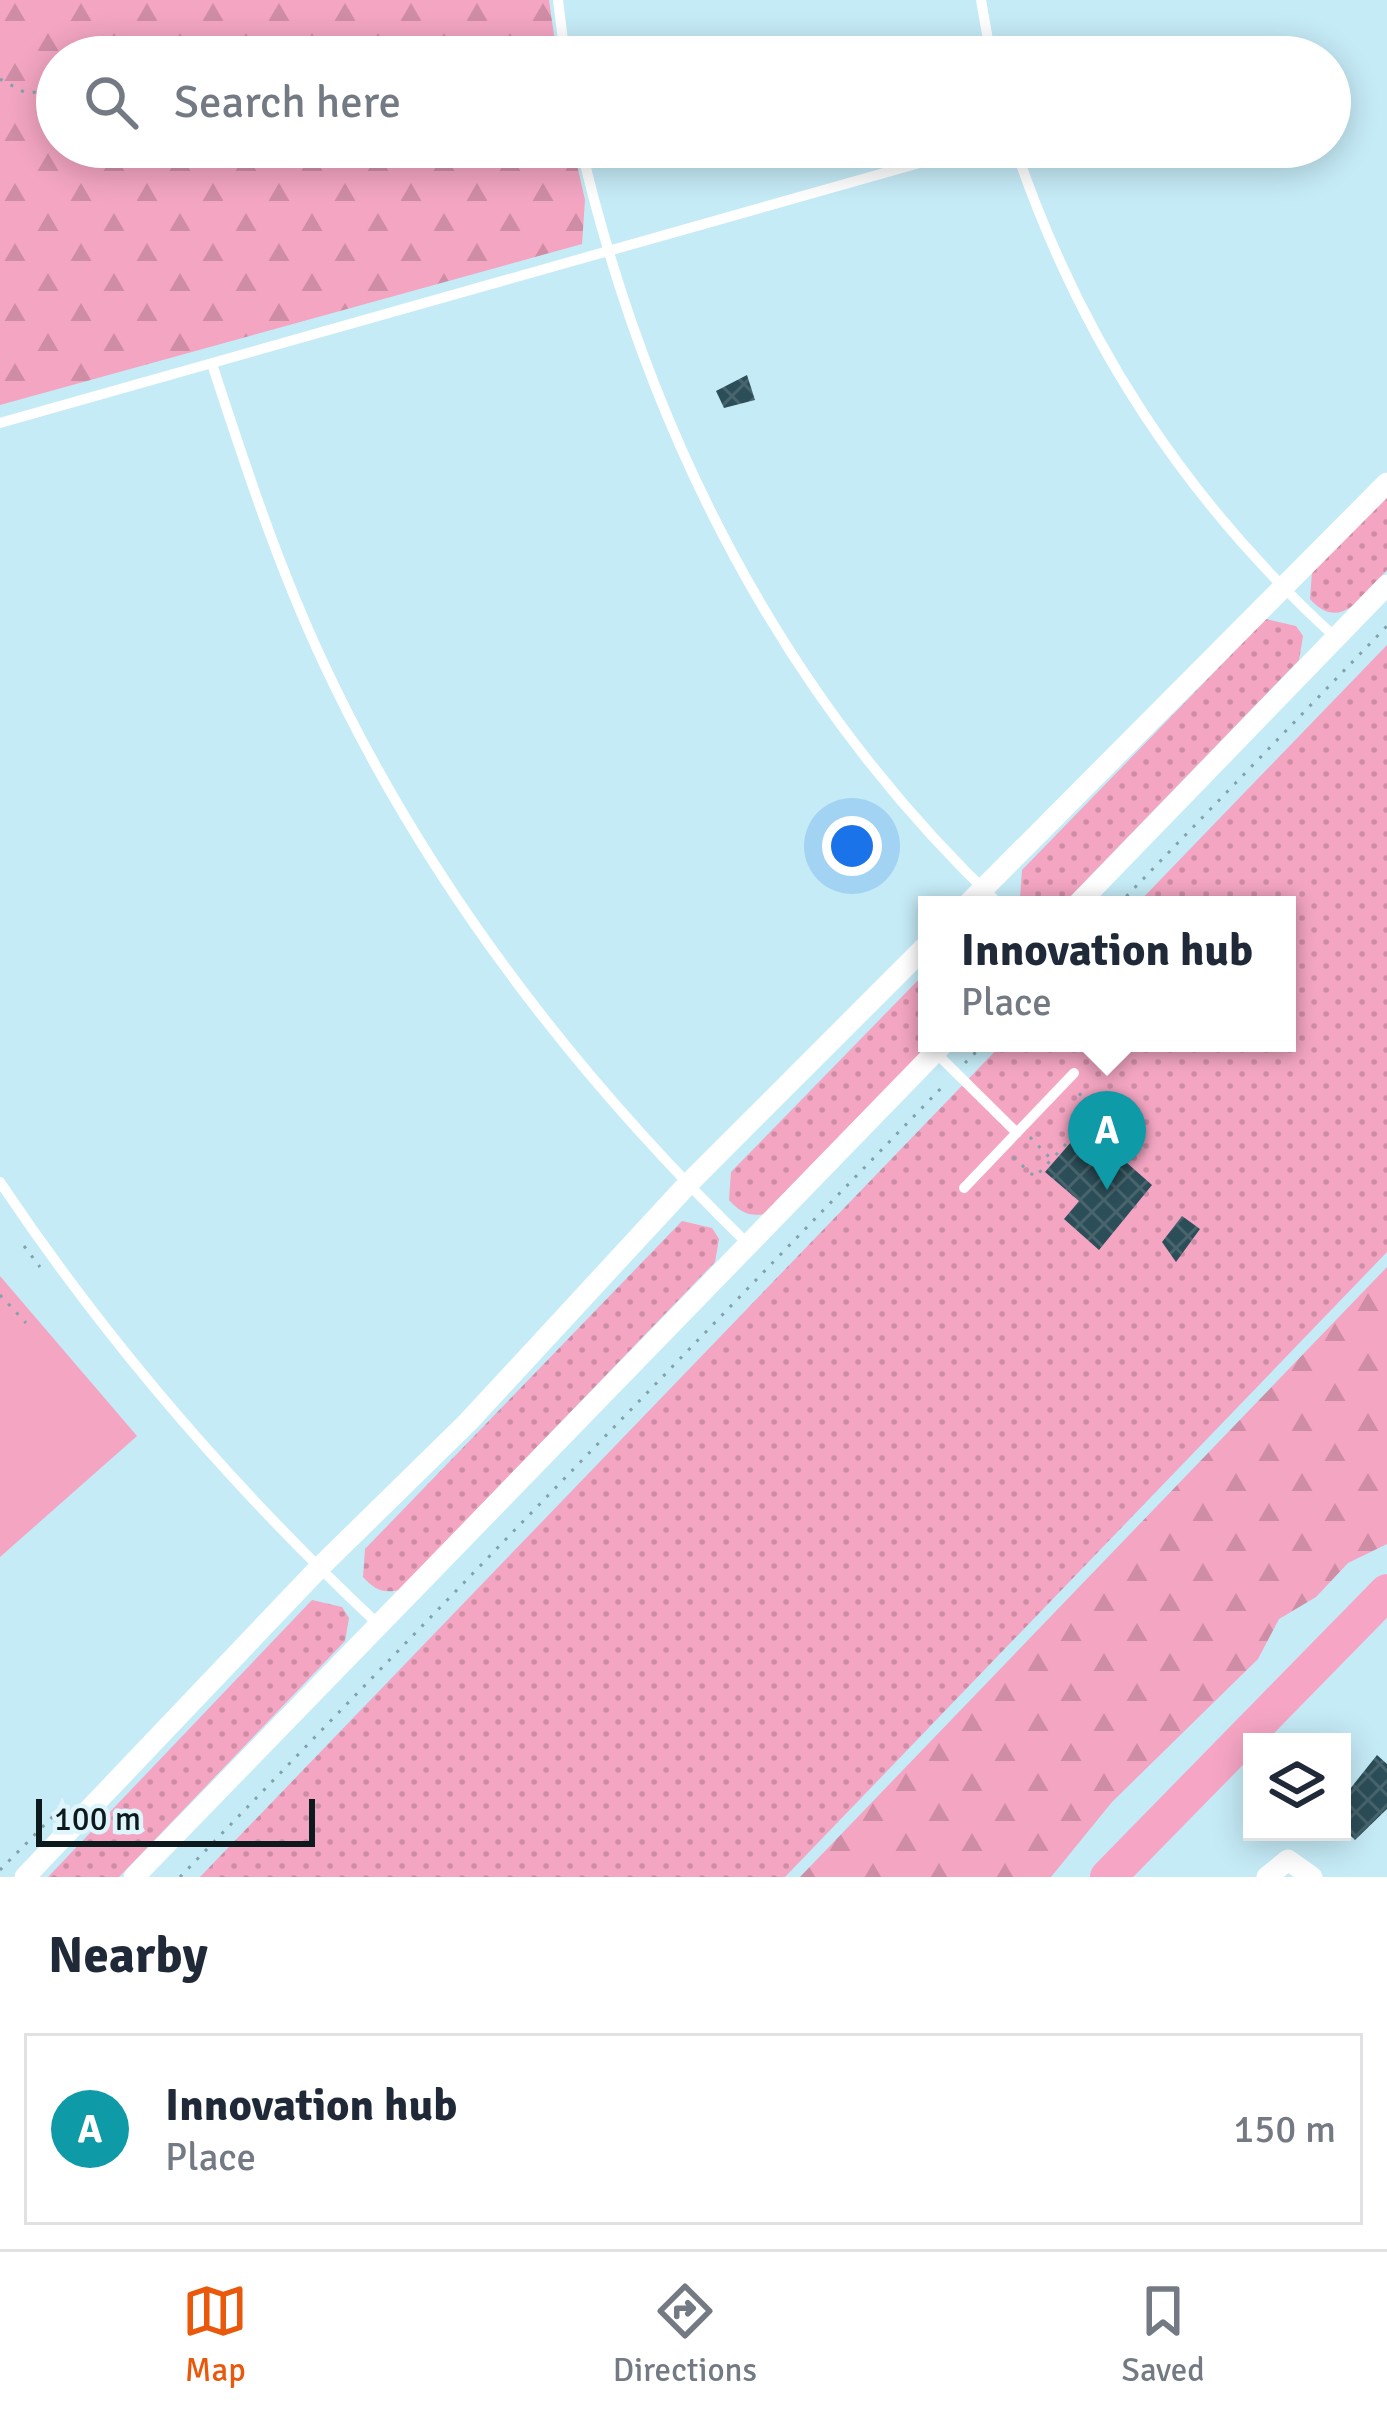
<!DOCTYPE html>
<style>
body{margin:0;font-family:Signika,sans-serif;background:#f6f6f7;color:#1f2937}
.controls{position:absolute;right:36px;bottom:36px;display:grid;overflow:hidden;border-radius:0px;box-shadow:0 6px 30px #0003}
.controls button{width:108px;height:108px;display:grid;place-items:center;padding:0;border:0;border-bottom:3px solid #e0e1e3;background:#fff;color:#1f2937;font:60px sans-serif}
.scale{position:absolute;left:36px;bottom:30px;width:279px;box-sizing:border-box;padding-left:12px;border:6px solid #0c1a1e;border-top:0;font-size:33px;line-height:42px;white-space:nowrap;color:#0c1a1e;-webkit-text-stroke:9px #dff5fc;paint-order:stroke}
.you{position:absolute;left:852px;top:846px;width:42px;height:42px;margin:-30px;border:9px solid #fff;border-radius:50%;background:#1a73e8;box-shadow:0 0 0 18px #1a73e833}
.badge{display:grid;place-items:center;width:78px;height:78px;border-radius:50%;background:#ea580c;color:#fff;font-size:39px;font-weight:700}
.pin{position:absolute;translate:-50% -99px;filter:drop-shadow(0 3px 6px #0008)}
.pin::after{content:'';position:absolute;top:63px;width:42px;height:36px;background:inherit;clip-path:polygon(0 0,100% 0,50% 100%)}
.popup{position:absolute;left:918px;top:896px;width:378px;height:156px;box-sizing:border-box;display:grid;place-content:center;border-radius:0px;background:#fff;filter:drop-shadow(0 3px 9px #0005);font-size:39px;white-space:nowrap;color:#747a83}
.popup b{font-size:45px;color:#1f2937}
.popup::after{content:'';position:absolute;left:50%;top:100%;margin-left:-24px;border:24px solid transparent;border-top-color:#fff}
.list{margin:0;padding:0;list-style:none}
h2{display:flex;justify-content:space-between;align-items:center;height:156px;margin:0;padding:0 48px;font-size:51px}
h2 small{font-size:39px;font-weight:400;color:#747a83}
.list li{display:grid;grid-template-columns:78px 1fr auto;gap:36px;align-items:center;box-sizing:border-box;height:192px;margin:0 24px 24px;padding:0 24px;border:3px solid #e0e1e3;border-radius:0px}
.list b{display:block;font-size:45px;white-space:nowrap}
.list p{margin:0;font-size:39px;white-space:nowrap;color:#747a83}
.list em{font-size:39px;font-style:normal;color:#747a83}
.icon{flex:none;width:66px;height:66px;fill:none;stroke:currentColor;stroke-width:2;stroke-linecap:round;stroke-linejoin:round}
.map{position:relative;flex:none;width:1387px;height:1877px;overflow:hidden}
.search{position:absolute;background:#fff;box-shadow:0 6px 30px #0003;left:36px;right:36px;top:36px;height:132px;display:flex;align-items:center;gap:30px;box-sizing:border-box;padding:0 42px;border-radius:66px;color:#747a83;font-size:45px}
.sheet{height:372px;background:#fff}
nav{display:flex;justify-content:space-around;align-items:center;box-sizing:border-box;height:168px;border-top:3px solid #e0e1e3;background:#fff;font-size:33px;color:#747a83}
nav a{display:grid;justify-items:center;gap:6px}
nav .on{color:#ea580c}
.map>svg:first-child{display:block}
</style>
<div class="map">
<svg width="1387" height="1877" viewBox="0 0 1387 1877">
<defs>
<pattern id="grass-dots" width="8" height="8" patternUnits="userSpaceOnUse" patternTransform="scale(3)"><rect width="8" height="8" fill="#f3a5c1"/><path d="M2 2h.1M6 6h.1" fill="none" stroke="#cf8da5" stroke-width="1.8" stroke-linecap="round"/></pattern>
<pattern id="forest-firs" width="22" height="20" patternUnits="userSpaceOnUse" patternTransform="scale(3)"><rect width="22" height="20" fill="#f3a5c1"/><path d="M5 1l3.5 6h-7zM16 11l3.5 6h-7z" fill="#cf8da5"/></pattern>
<pattern id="building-cross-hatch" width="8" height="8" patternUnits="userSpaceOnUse" patternTransform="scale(3)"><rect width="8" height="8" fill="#2c4e58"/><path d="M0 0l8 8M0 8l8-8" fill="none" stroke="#48646c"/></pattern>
</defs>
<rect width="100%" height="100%" fill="#c5ebf7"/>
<path fill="url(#grass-dots)" d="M1387,494V570C1364,594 1341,634 1310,599L1312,572Z
M1266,619L1296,626L1303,636L1299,660L1062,905H1026L1020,898L1022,870Z
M1387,645V1252L785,1877H200L1003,1043H1287V905H1136Z
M927,971L930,1043L765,1214C749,1217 740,1212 729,1200L731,1172Z
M682,1221L712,1228L719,1239L715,1262L399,1590C383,1594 374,1589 363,1577L365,1549Z
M312,1600L342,1607L349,1618L345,1641L119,1877H48Z"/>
<path fill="url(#forest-firs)" d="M0,0H549L557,57H57V147H573L585,200L582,244L0,405Z
M1387,1267V1544L1348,1563L1316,1597L1279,1619L1258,1659L1112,1802L1051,1877H800Z"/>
<path fill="#f3a5c1" d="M0,1276L137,1436L0,1557Z"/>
<path fill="url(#building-cross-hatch)" d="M747,375L755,400L724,408L716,391Z
M1085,1126L1152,1185L1099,1250L1064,1219L1079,1201L1045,1172Z
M1182,1216L1200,1229L1176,1262L1162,1242Z
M1377,1755L1387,1764V1809L1355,1840L1342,1827V1799Z"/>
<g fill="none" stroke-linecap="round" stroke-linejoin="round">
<path stroke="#83a1aa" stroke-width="3" stroke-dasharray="3 9" stroke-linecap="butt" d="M0,79L24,92L57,93
M522,147L538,152L563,148
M1118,905L1387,626
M965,1063L985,1043
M1030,1137L1052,1160
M1013,1157L1035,1177L1098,1110L1075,1090
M24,1246L40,1267
M0,1295L26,1323
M0,1870L66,1803
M180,1877L946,1083"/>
<path stroke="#fff" stroke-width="10" d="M558,0L565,57
M981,0L991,57
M581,147C648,434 784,701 1000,905
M1015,147C1080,340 1185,500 1335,637
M212,364C245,465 278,566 323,662C426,883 576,1077 750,1246
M0,423L976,147
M935,1052L1017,1133
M0,1182C109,1345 236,1491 379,1625
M964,1188L1074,1073"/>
<path stroke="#fff" stroke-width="21" d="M967,905L1387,483
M1077,905L1387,585
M25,1877L319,1568L468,1422L687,1185L927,945
M134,1877L944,1043
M1267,1877L1288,1860L1312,1877"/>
<path stroke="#f6a6c4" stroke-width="36" d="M1108,1877L1387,1592"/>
</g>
</svg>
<div class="controls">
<button><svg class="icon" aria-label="layers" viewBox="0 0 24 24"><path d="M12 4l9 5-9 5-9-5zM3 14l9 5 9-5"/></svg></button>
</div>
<div class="scale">100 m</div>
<div class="you"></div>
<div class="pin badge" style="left:1107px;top:1190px;background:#0f9aa8">A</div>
<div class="popup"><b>Innovation hub</b>Place</div>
<div class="search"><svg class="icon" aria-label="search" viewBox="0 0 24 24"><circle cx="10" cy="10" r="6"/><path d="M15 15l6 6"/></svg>Search here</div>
</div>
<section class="sheet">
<h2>Nearby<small></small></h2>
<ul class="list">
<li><span class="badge" style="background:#0f9aa8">A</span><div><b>Innovation hub</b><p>Place</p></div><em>150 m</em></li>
</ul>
</section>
<nav>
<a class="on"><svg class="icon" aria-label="map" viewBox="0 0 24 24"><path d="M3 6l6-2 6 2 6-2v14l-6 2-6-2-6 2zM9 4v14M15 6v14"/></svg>Map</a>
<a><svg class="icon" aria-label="directions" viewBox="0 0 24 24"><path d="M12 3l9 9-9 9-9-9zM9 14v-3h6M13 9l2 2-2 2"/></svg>Directions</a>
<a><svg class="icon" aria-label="saved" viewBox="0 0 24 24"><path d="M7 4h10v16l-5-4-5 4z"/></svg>Saved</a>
</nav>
